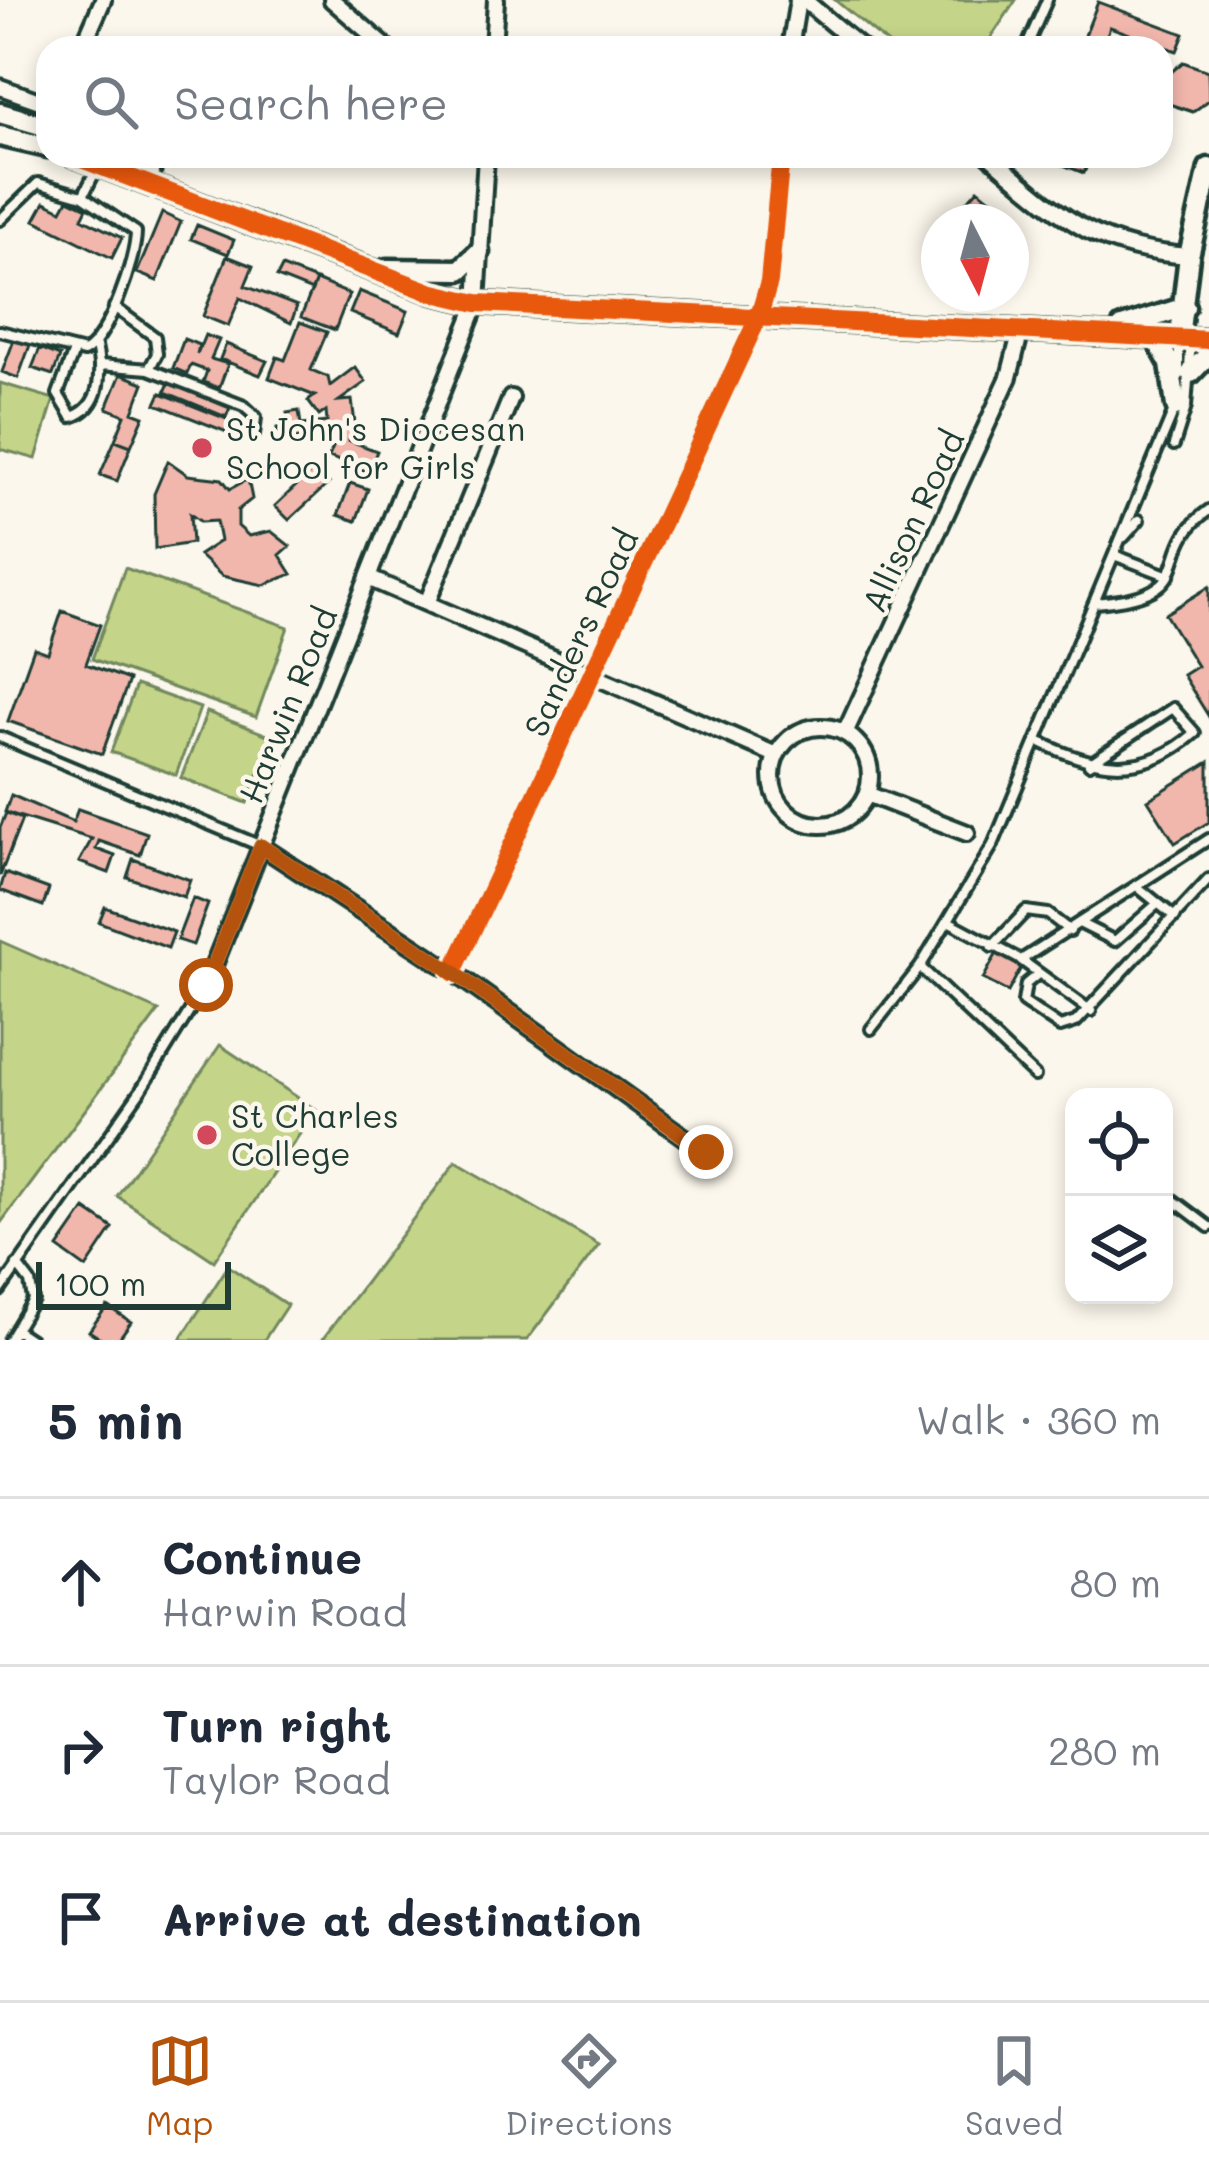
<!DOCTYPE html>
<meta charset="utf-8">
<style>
body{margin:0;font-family:Mali,sans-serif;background:#f2f2f3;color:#1f2937}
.controls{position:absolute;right:36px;bottom:36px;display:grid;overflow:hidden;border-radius:24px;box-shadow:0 6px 18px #0003}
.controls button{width:108px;height:108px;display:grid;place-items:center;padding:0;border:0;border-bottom:3px solid #e0e1e3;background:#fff;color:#1f2937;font:60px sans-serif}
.compass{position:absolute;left:921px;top:204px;width:108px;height:108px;border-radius:50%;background:#fff;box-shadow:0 6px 18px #0003;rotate:174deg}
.scale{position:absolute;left:36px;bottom:30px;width:195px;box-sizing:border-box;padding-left:12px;border:6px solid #1f3d34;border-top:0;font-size:33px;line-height:42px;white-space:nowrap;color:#1f3d34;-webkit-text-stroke:9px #fbf7ec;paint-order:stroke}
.stop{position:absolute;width:36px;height:36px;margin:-27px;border:9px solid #b45309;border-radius:50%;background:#fff}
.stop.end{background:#b45309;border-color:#fff;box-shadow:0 3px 12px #0008}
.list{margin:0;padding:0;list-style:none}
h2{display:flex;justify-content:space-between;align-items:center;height:156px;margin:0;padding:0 48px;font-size:51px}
h2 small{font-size:39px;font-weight:400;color:#747a83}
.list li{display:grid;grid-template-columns:78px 1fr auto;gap:36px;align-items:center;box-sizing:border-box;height:168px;padding:0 48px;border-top:3px solid #e0e1e3}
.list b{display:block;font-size:45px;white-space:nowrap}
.list p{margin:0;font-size:39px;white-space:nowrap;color:#747a83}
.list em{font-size:39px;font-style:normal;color:#747a83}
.icon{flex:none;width:66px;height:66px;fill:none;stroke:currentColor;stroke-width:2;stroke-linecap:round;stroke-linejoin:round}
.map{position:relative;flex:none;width:1209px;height:1340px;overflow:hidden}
.search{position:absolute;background:#fff;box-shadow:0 6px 18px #0003;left:36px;right:36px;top:36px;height:132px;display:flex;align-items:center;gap:30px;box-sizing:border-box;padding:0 42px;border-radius:36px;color:#747a83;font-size:45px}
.sheet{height:660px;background:#fff}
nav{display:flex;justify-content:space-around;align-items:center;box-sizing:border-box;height:168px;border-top:3px solid #e0e1e3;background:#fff;font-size:33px;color:#747a83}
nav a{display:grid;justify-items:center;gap:6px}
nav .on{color:#b45309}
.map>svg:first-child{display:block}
</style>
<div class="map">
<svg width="1209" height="1340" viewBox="0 0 1209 1340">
<rect width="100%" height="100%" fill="#fbf7ec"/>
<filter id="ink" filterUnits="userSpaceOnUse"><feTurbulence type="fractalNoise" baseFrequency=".00833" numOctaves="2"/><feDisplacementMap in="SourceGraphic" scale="24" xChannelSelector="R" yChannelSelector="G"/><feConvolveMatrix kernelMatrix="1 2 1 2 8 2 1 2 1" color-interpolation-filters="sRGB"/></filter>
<g filter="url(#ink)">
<path fill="#c4d488" stroke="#72885e" stroke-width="3" d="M835,0H1016L984,48H893Z
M0,383L54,399L36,459L0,449Z
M125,568L288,627L256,717L92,659Z
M136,685L200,708L176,775L111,752Z
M207,712L273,737L247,803L181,778Z
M0,941L159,1011L0,1224Z
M220,1045L316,1110L214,1261L117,1196Z
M456,1162L599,1245L527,1340H322Z
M228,1266L287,1305L264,1340H180Z"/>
<path fill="#f2b7ac" stroke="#1f3d34" stroke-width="3" d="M1098,2L1184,34L1177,51L1110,27L1102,48H1080Z
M1183,62L1208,71L1209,100L1193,112L1169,104L1163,79Z
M1040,156H1091L1084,173Z
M978,189L1000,207L988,222L962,207Z
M68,199L87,208L82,218L122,238L112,258L35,220L45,202L62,210Z
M162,213L181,222L157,281L137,273Z
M197,225L234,240L228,254L191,239Z
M227,256L253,266L245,286L297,306L291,323L240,298L228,326L203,316Z
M282,267L316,280L312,291L277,277Z
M316,280L349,294L335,330L301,317Z
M359,291L408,311L399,333L350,313Z
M300,322L327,332L311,370L328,377L330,386L355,367L366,382L339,401L352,400L357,439L348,440L377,451L368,472L329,457L335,442H330L329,431L279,443L277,428L289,426L287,413L299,411L301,425L327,422L326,411L319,416L308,401L315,396L269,378L277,357L285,360Z
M205,335L219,340L211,359L228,364L219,388L203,382L207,371L191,365L187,374L173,368L184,339L199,345L197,354Z
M14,340L30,345L18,378L2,372Z
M226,344L267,361L260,375L220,359Z
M40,348L60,356L53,375L32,368Z
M121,374L144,383L133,412L144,416L131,446L115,440L125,415L107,408Z
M169,383L230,408L226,417L165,392Z
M161,393L237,423L232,434L156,404Z
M115,440L131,446L117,481L100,475Z
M168,461L188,475L222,479L230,489L248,479L252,499L238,510V526L249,536L271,531L290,546L280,555L292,574L264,585L222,576L199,555L220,541L216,521L201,522L190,514L192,543L155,549L154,494Z
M315,468L329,483L289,520L275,506Z
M350,483L368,489L356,521L338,515Z
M1209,587V717L1183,675L1197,666L1165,614Z
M62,611L100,625L86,664L129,680L102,754L8,721L34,648L48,653Z
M1209,762V822L1175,843L1148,800Z
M11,795L73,822L78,809L147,833L140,855L99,841L96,849L115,856L109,873L79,862L92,839L5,812Z
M6,813L22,819L0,876V828Z
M133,859L190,880L184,897L127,877Z
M5,873L49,889L43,906L0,890Z
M193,898L208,904L193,945L177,940Z
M105,907L174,932L168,948L99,922Z
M997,953L1022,966L1008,992L983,979Z
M85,1209L113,1228L86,1268L58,1248Z
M107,1306L131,1322L118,1340H103L89,1331Z"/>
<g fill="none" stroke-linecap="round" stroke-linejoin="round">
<g stroke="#1f3d34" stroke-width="16">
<path id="service" d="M1026,48L1047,0
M0,220L38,183L83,196L98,166
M0,331L84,352C108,340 136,259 136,232L83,196
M74,351L58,394L72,417C102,407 102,373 96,346
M100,365L149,369L157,354L155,337L114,307
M149,369L244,406L256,417L254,435
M1179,376V343
M1174,445L1186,407L1191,341
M1124,537L1139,520
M1114,555L1169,576
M1094,603C1207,595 1149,552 1209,510
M0,737L261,846
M1040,742C1097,770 1144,778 1195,733L1173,708L1089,764
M1139,888L1175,917
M948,921L1021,960L1209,839
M1081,924L1115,941L1156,905
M992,947L1026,911L1048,914L1070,931
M1021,960L1091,1011
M920,967L1035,1076
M1038,974L1026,984L1023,1002L1060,1027L1076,1022L1209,879
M871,1029L920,967L993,845L1175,408
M1164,1193L1209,1227
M0,1291L141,1090L205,986
M16,1330L31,1340
M9,1340L33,1300L30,1282L17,1265"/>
</g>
<g stroke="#1f3d34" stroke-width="22">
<path id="minor" d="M332,0L387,48
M804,0L861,48
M82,48L103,0
M493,48L496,0
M790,48L798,0
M0,87L48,104
M990,156C1061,216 1092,249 1189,256
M368,578L776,755
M427,603L511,398
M772 776a49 49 0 1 1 98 0a49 49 0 1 1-98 0Z
M845,733L1009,377L1021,330
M867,794L967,833
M261,846L453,972L705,1152
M453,972L759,316L769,282L781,156
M206,985L477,303L486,156"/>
</g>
<g stroke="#1f3d34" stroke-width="27">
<path id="tertiary" d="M0,113L48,127
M0,136L48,147
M74,156L430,292L477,303L1209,340
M114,156L150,172
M387,269L460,270L479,252
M1122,327L1185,307
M1155,337L1170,364L1176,406
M1179,338L1189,256L1209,168
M1191,373L1209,354"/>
</g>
<use href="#service" stroke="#fbf7ec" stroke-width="8"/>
<use href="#minor" stroke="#fbf7ec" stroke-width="14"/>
<use href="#tertiary" stroke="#fbf7ec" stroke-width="18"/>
<g stroke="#fbf7ec" stroke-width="26">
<path id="cycleway" d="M74,156L430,292L477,303L1209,340
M453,972L759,316L769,282L781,156"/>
</g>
<use href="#cycleway" stroke="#e8590c" stroke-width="18"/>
</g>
</g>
<g fill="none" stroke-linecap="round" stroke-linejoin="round" filter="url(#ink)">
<path stroke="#b45309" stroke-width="15" d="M206,985L261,846L453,972L706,1152"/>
</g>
<g fill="#d1495b" stroke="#fbf7ec" stroke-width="4.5">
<circle cx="202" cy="448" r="12"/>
<circle cx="207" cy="1135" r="12"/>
</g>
<g text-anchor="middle" stroke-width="9" stroke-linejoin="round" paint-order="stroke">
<g font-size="33" fill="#1f3d34" stroke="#fbf7ec" text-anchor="start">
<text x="226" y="441">St John's Diocesan<tspan x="226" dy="38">School for Girls</tspan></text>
<text x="231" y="1128">St Charles<tspan x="231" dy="38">College</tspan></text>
</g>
<g font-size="33" fill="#1f3d34" stroke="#fbf7ec">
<text transform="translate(913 521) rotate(-65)" y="12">Allison Road</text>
<text transform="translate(581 633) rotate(-65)" y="12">Sanders Road</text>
<text transform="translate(288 705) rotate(-68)" y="12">Harwin Road</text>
</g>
</g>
</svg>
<div class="controls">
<button><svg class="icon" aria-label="locate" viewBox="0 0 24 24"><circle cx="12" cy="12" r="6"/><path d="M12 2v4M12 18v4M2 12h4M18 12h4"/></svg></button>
<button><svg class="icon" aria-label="layers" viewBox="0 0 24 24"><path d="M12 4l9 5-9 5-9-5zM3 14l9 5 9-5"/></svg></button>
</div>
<svg class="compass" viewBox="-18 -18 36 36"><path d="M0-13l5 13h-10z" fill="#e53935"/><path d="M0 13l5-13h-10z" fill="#747a83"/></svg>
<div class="scale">100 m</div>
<div class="stop" style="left:206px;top:985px"></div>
<div class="stop end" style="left:706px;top:1152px"></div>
<div class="search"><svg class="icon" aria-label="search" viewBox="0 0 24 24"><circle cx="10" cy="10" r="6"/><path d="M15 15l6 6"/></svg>Search here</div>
</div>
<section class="sheet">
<h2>5 min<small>Walk · 360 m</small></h2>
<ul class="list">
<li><svg class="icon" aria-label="ahead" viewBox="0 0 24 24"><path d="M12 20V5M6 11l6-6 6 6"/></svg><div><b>Continue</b><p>Harwin Road</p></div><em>80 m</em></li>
<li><svg class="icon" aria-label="right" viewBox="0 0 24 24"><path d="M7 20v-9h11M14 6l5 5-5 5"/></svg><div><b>Turn right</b><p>Taylor Road</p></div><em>280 m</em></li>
<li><svg class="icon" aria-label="arrive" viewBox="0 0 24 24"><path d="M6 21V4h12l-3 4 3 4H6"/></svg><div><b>Arrive at destination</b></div></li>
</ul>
</section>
<nav>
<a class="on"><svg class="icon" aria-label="map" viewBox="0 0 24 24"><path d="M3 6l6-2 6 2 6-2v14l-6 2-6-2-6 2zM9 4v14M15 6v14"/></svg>Map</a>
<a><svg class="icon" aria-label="directions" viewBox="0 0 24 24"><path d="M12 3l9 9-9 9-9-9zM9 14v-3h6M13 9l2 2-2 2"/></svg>Directions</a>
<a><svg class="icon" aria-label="saved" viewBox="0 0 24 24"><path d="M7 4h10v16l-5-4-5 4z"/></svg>Saved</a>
</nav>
